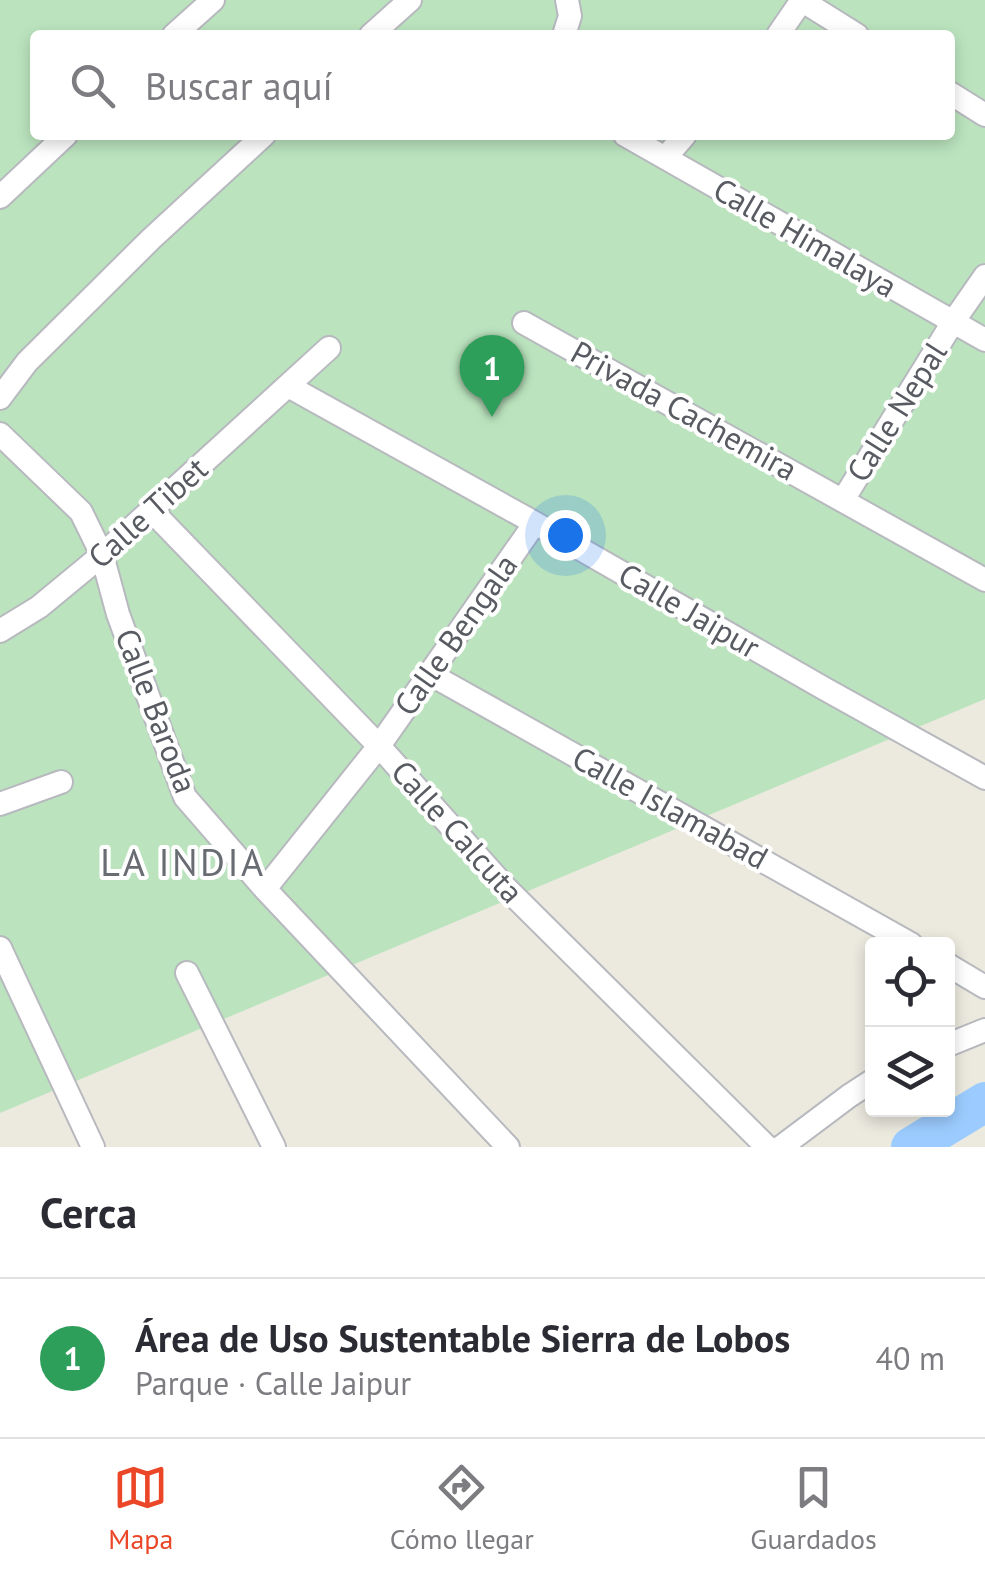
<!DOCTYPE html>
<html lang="es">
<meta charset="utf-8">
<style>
body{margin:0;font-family:"PT Sans",sans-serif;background:#f2f2f3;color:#2b2b33}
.controls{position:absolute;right:30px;bottom:30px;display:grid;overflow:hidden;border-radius:10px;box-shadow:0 5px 15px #0003}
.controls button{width:90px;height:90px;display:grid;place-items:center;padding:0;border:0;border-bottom:2px solid #e1e1e2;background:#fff;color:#2b2b33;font:50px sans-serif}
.you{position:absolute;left:565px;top:535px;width:35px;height:35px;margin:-25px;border:8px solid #fff;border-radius:50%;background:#1a73e8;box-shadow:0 0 0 15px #1a73e833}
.badge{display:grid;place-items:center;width:65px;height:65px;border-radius:50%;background:#ea4627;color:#fff;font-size:32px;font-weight:700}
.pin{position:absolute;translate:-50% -82px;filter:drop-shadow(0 2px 5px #0008)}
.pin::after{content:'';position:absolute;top:52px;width:35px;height:30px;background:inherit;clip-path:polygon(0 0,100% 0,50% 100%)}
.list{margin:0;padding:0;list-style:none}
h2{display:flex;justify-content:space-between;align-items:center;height:130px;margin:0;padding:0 40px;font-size:42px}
h2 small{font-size:32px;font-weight:400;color:#7c7c81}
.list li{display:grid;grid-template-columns:65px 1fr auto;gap:30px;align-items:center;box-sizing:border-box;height:160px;padding:0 40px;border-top:2px solid #e1e1e2}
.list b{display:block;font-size:38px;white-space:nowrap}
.list p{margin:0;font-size:32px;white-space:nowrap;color:#7c7c81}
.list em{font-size:32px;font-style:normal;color:#7c7c81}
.icon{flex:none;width:55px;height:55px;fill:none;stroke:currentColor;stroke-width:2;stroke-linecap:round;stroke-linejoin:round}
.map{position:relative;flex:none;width:985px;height:1147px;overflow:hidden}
.search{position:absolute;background:#fff;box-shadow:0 5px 15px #0003;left:30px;right:30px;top:30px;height:110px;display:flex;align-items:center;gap:25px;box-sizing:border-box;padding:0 35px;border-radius:10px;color:#7c7c81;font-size:38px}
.sheet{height:290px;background:#fff}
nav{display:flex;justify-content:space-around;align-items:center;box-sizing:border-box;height:140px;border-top:2px solid #e1e1e2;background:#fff;font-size:28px;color:#7c7c81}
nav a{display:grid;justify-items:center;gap:5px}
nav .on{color:#ea4627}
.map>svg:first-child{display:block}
</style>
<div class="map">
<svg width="985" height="1147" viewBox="0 0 985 1147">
<rect width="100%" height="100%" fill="#eceadf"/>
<path fill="#bbe4be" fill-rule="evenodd" d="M0,0H985V699L0,1113ZM35,35H950V135H35Z"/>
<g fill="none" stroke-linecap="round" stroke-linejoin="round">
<path stroke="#9cccff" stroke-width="40" d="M911,1147L985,1102"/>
<g stroke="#b7b9bf" stroke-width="26">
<path id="street" d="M801,0L857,35
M174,35L213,0
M371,35L410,0
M564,35L570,16L567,0
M778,35L802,0
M950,93L985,115
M625,135L985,340
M665,158L685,135
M0,197L66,135
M524,323L985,580
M288,386L535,523L825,689L985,778
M0,398L27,362L151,239L264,135
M0,434L81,512L102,555L118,614L185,797L265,889L508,1147
M843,500L953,322L985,276
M152,511L379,746L505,887L767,1147
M0,631L39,607L102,555L329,348
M428,673L911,944
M0,804L61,782
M265,889L379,746L535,523
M0,948L93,1147
M948,965L985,987
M187,973L274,1147
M948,1045L985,1030
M781,1147L849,1096L872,1081"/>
</g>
<use href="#street" stroke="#fff" stroke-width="22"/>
</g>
<g text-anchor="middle" stroke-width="8" stroke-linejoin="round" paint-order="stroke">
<g font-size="32" fill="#585b61" stroke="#fff">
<text transform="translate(805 238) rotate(30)" y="11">Calle Himalaya</text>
<text transform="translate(684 411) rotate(29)" y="11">Privada Cachemira</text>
<text transform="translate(897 412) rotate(-58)" y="11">Calle Nepal</text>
<text transform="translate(148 513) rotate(-42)" y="11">Calle Tibet</text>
<text transform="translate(689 611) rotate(30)" y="11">Calle Jaipur</text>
<text transform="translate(456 635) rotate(-55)" y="11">Calle Bengala</text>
<text transform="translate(156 711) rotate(69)" y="11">Calle Baroda</text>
<text transform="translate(670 808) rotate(29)" y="11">Calle Islamabad</text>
<text transform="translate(457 832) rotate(48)" y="11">Calle Calcuta</text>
</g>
<g font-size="38" letter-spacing="2.5" fill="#696d73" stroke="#fff">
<text x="183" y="876">LA INDIA</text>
</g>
</g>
</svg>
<div class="controls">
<button><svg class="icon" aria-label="locate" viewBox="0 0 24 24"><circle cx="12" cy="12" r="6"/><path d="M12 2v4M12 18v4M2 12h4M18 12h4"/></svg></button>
<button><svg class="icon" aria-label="layers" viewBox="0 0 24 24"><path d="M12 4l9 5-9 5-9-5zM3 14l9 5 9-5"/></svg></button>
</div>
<div class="you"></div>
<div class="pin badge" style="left:492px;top:417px;background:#2e9e5b">1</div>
<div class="search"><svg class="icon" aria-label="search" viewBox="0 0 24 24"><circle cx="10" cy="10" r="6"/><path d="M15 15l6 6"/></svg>Buscar aquí</div>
</div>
<section class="sheet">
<h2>Cerca<small></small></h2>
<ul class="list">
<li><span class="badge" style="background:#2e9e5b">1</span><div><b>Área de Uso Sustentable Sierra de Lobos</b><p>Parque · Calle Jaipur</p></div><em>40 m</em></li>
</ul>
</section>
<nav>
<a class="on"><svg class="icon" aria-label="map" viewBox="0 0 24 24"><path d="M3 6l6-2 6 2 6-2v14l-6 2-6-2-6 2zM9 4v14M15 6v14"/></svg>Mapa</a>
<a><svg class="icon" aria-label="directions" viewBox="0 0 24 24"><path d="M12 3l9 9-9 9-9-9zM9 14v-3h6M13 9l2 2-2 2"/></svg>Cómo llegar</a>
<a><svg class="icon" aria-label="saved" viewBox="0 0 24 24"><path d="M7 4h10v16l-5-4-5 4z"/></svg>Guardados</a>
</nav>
